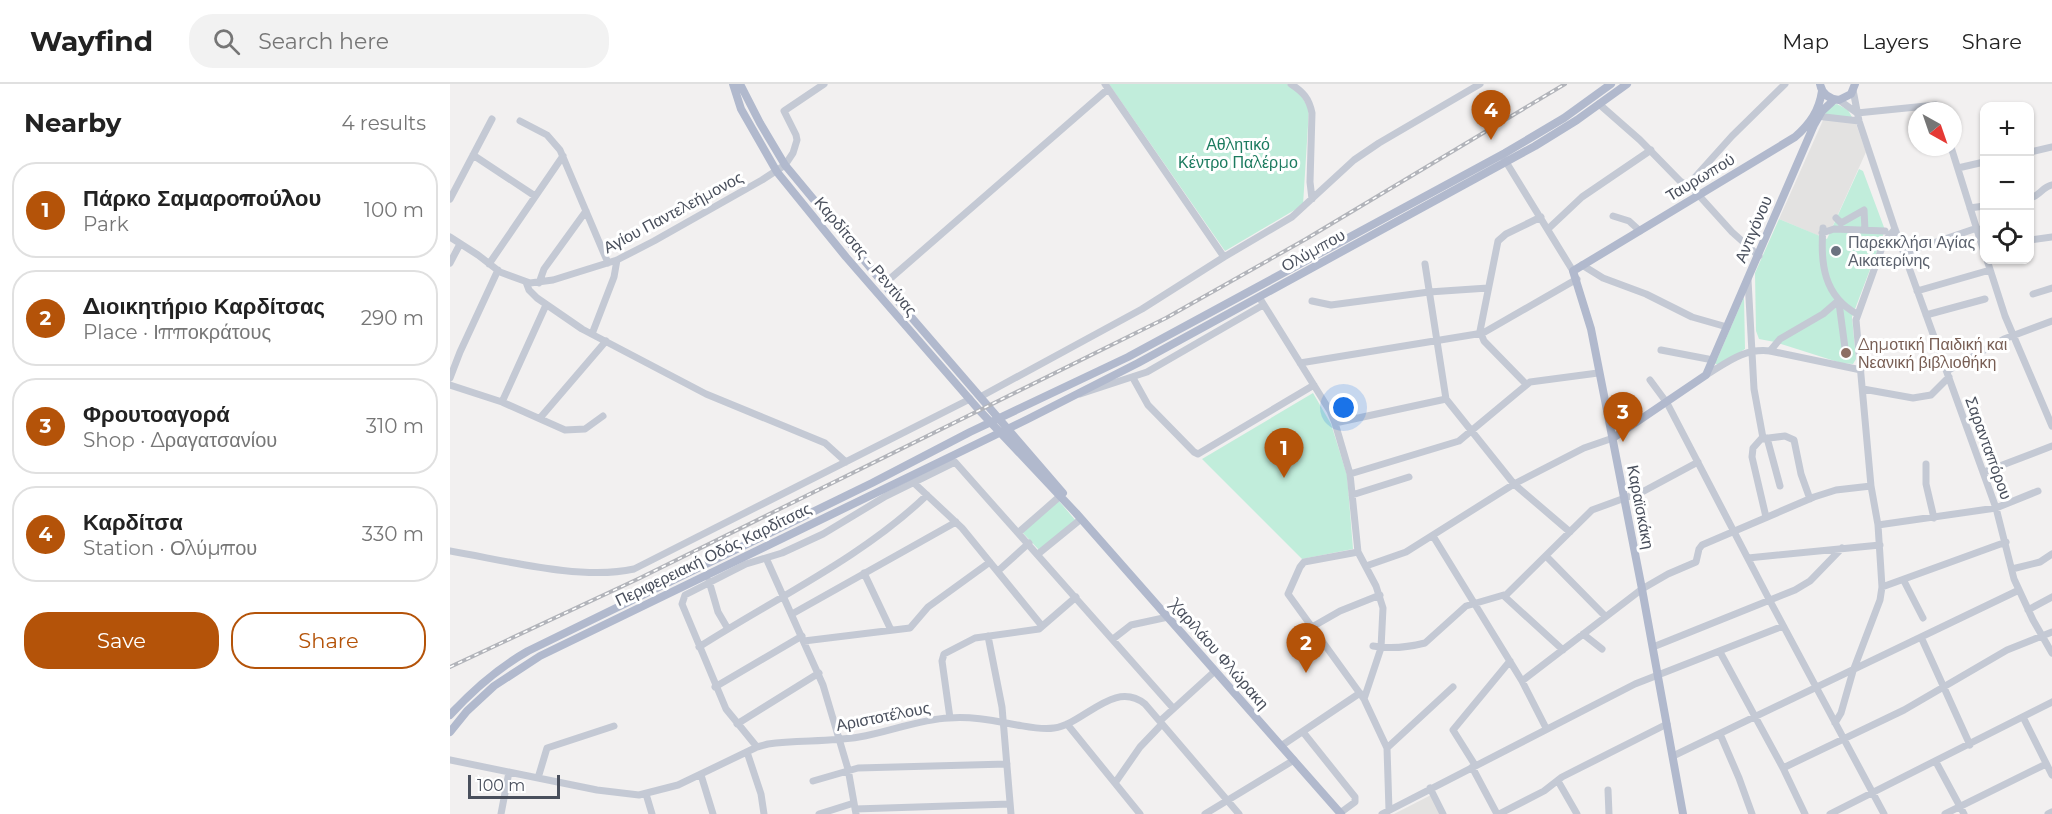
<!DOCTYPE html>
<meta charset="utf-8">
<style>
body{margin:0;font-family:Montserrat,sans-serif;background:#f2f2f2;color:#222}
.controls{position:absolute;right:18px;top:18px;display:grid;overflow:hidden;border-radius:12px;box-shadow:0 2px 4px #0004}
.controls button{width:54px;height:54px;display:grid;place-items:center;padding:0;border:0;border-bottom:2px solid #e0e0e0;background:#fff;color:#222;font:30px sans-serif}
.compass{position:absolute;left:1458px;top:18px;width:54px;height:54px;border-radius:50%;background:#fff;box-shadow:0 2px 4px #0004;rotate:140deg}
.scale{position:absolute;left:18px;bottom:15px;width:92px;box-sizing:border-box;padding-left:6px;border:3px solid #494f5c;border-top:0;font-size:16px;line-height:21px;white-space:nowrap;color:#494f5c;-webkit-text-stroke:4px #fff;paint-order:stroke}
.you{position:absolute;left:894px;top:324px;width:21px;height:21px;margin:-15px;border:4px solid #fff;border-radius:50%;background:#1a73e8;box-shadow:0 0 0 9px #1a73e833}
.badge{display:grid;place-items:center;width:39px;height:39px;border-radius:50%;background:#b45309;color:#fff;font-size:20px;font-weight:700}
.pin{position:absolute;translate:-50% -50px;filter:drop-shadow(0 2px 3px #0008)}
.pin::after{content:'';position:absolute;top:32px;width:21px;height:18px;background:inherit;clip-path:polygon(0 0,100% 0,50% 100%)}
.list{margin:0;padding:0;list-style:none}
h2{display:flex;justify-content:space-between;align-items:center;height:78px;margin:0;padding:0 24px;font-size:26px}
h2 small{font-size:20px;font-weight:400;color:#767676}
.list li{display:grid;grid-template-columns:39px 1fr auto;gap:18px;align-items:center;box-sizing:border-box;height:96px;margin:0 12px 12px;padding:0 12px;border:2px solid #e0e0e0;border-radius:24px}
.list b{display:block;font-size:22px;white-space:nowrap}
.list p{margin:0;font-size:20px;white-space:nowrap;color:#767676}
.list em{font-size:20px;font-style:normal;color:#767676}
.actions{display:flex;gap:12px;padding:18px 24px}
.actions a{flex:1;padding:14px 0;border:2px solid #b45309;border-radius:24px;text-align:center;font-size:21px;color:#b45309}
.actions .main{background:#b45309;color:#fff}
.icon{flex:none;width:33px;height:33px;fill:none;stroke:currentColor;stroke-width:2;stroke-linecap:round;stroke-linejoin:round}
.map{position:relative;flex:none;width:1602px;height:730px;overflow:hidden}
header{display:flex;align-items:center;gap:36px;box-sizing:border-box;height:84px;padding:0 30px;background:#fff;border-bottom:2px solid #e0e0e0}
header strong{font-size:28px}
nav{display:flex;gap:33px;margin-inline-start:auto;font-size:21px}
.search{width:420px;height:54px;background:#f2f2f2;display:flex;align-items:center;gap:15px;box-sizing:border-box;padding:0 21px;border-radius:24px;color:#767676;font-size:22px}
main{display:flex}
aside{flex:1;background:#fff}
.map>svg:first-child{display:block}
</style>
<header>
<strong>Wayfind</strong>
<div class="search"><svg class="icon" aria-label="search" viewBox="0 0 24 24"><circle cx="10" cy="10" r="6"/><path d="M15 15l6 6"/></svg>Search here</div>
<nav><a>Map</a><a>Layers</a><a>Share</a></nav>
</header>
<main>
<aside>
<h2>Nearby<small>4 results</small></h2>
<ul class="list">
<li><span class="badge">1</span><div><b>Πάρκο Σαμαροπούλου</b><p>Park</p></div><em>100 m</em></li>
<li><span class="badge">2</span><div><b>Διοικητήριο Καρδίτσας</b><p>Place · Ιπποκράτους</p></div><em>290 m</em></li>
<li><span class="badge">3</span><div><b>Φρουτοαγορά</b><p>Shop · Δραγατσανίου</p></div><em>310 m</em></li>
<li><span class="badge">4</span><div><b>Καρδίτσα</b><p>Station · Ολύμπου</p></div><em>330 m</em></li>
</ul>
<div class="actions"><a class="main">Save</a><a>Share</a></div>
</aside>
<div class="map">
<svg width="1602" height="730" viewBox="0 0 1602 730">
<rect width="100%" height="100%" fill="#f2f0f0"/>
<path fill="#e3e2e1" d="M1374,34L1405,37L1416,68L1380,148L1372,144L1369,152L1329,135Z
M981,711L990,730H944Z"/>
<path fill="#c1eddb" d="M659,0H837L849,8L859,25L853,121L775,167Z
M1387,20L1398,26L1403,35L1372,32L1382,21Z
M1409,85L1413,87L1435,146L1402,233L1406,275L1403,280L1391,279L1325,258L1309,255L1306,247L1305,189L1329,135L1377,155Z
M1294,213L1295,265L1271,280H1265Z
M863,309L881,340L897,391L903,465L852,475L752,375Z
M609,417L626,437L590,467L572,448Z"/>
<g fill="none" stroke-linecap="round" stroke-linejoin="round">
<path stroke="#c4c9d4" stroke-width="7" d="M655,0L774,173
M841,0C853,8 859,14 862,29L860,98L862,115
M1403,6L1409,37L1445,145L1546,424L1564,495L1583,536L1602,569
M1389,16L1407,29
M1149,20L1190,56L1230,97L1244,106L1282,148L1309,172
M1407,29L1486,21L1489,27
M1366,32L1409,37
M70,37L97,51L110,66L158,179
M1501,63L1534,168
M1580,68L1602,63
M23,71L85,112
M1053,73L1123,187
M1508,84L1534,78
M1238,101L1282,52L1335,0
M1580,114C1590,112 1592,103 1602,101
M0,115L42,35
M1520,124L1534,122
M1163,132L1179,137L1190,147
M1386,134L1391,139L1414,126L1415,146
M1373,144C1370,180 1374,212 1407,230
M1098,145L1132,113L1201,66
M1372,149L1384,145L1435,147
M0,153L28,171L50,188L80,199L103,196L167,176L204,157L312,96L335,81L343,69L347,56L346,51L334,27L374,0
M1580,156L1602,153
M1454,169L1527,144
M1537,176L1555,232L1602,342
M0,179L10,160
M39,180L113,72
M975,180L996,315L1064,400L1120,448
M1132,181L1153,194L1196,210L1242,233L1277,243
M1298,196L1304,305L1313,354
M76,198L79,206L87,214L132,245L256,310L375,359L396,378
M89,199L94,185L136,127
M434,200L658,5
M1467,207L1540,186
M1583,210L1602,204
M809,213L880,327L885,339L900,390L908,468L926,502L933,524L931,564L914,615
M862,217L881,221L979,208L1038,204
M1389,219L1395,264
M1476,231L1535,215
M142,250L164,193L167,176
M1211,266L1263,276
M1320,267L1330,255L1373,230L1388,217
M850,279L1033,249L1127,195
M1497,287L1554,255L1602,237
M1256,291C1278,278 1294,264 1320,267L1411,286
M0,294L10,268L48,186
M683,294L698,321L744,368L748,370L864,301
M1200,296L1217,319L1320,517L1434,730
M1076,300L1034,257L1030,247L1048,157L1056,150L1091,133
M0,301L52,318L115,346L135,345L153,332
M1413,305L1463,314L1481,311L1499,293
M630,310L697,288L813,221
M530,313L692,225L774,173L842,133L904,76L929,59L1030,0
M52,318L96,221
M90,334L156,257
M885,339L996,315
M1317,354L1330,402
M1476,380V400L1484,434
M1534,388L1602,362
M900,390L1009,357L1080,298L1148,289
M464,399L512,444L592,542
M902,411L959,393
M1316,433L1302,373L1303,364L1311,355L1335,352L1344,356L1351,390L1360,415
M1428,441L1546,424L1588,407
M569,448L609,413
M983,452L1072,597L1096,644
M0,467C54,476 131,497 184,485L520,315
M908,468L854,478L850,483L838,510L914,615L937,664L939,726
M588,470L631,435
M1096,472L1155,532
M316,474L373,601L398,685L406,730
M1298,474L1430,461
M916,482L956,468L1064,400L1134,364L1163,354
M1562,485L1590,478L1602,470
M548,487L579,459
M414,489L441,546
M259,497L268,528L278,545
M1454,497L1473,534
M1432,503L1556,458
M1054,512L1113,566
M1578,526L1602,513
M342,530L506,438
M862,543L890,527L930,511
M1133,550L1152,565
M538,552L552,623L561,730
M1471,553L1520,661
M663,555L681,541L718,533
M354,557L460,544L478,523L540,478
M923,562C939,565 959,563 975,559L1016,522L1057,510L1142,426L1194,407L1248,378
M249,563C324,515 413,473 477,411
M1203,563L1345,506L1360,497L1392,464
M1270,568L1333,684L1355,730
M1072,597L1192,505L1218,490L1246,478L1249,465L1252,461L1364,413L1386,406L1421,402
M265,603L352,552
M1573,633L1602,691
M500,634L492,577L494,570L525,554L589,545L626,513
M710,637L765,587
M1385,639L1391,629L1403,587L1430,516L1432,503L1428,441L1421,402L1406,236L1434,158L1445,145
M287,640L369,589
M617,640L690,730
M853,648L905,713V718L890,729
M1270,650L1289,694L1302,730
M831,662L910,609
M307,663L276,625L232,520L235,511L296,480L332,469L373,450L436,412L505,378L723,624
M937,664L1003,603
M297,668L311,710L314,730
M1223,672L1569,506
M0,676L147,706L189,711L228,701L307,663L318,660C348,656 379,658 409,653C439,648 470,635 499,634C522,632 545,637 567,641C579,643 592,646 604,644C634,640 664,595 695,620L789,730
M1486,678L1514,730
M1025,681L1003,646L1060,577
M1022,683L1047,730
M1333,684L1454,626L1557,566L1602,548
M251,691L263,730
M88,694L97,664L164,642
M363,697L408,684L557,680
M1108,697L1127,730
M665,699L690,663L712,640
M980,704L993,730
M1158,706L1159,730
M196,710L202,730
M405,725L560,720
M51,730L59,688
M369,730L404,719
M755,730L844,676
M932,730L1185,600L1333,542
M1049,730L1094,707L1112,693L1217,640
M1380,730L1602,618
M1495,730L1596,680
M1598,730L1602,728"/>
<path stroke="#b1b9cd" stroke-width="8" d="M283,0L291,25L327,88L396,173L529,326L626,429L891,730
M290,0L310,39L335,81L462,234L613,409
M1370,0C1372,10 1379,15 1389,16L1401,10L1405,0
M1163,354L1256,291L1364,41L1372,27L1384,16
M0,631C23,606 48,584 78,567L422,399L520,348L678,273L1055,69L1114,34L1161,0
M0,648L17,627L44,602L90,572L578,335L688,279L1085,62L1127,36L1177,0
M1233,730L1192,505L1141,245L1123,187L1345,53C1360,40 1369,27 1372,7"/>
<g stroke="#b2b4ba" stroke-width="4">
<path id="rail" d="M0,583L190,494L716,234L856,155L1115,0"/>
</g>
<use href="#rail" stroke="#fff" stroke-width="1.5" stroke-dasharray="4.5" stroke-linecap="butt"/>
</g>
<circle fill="#6b7280" stroke="#fff" stroke-width="2" cx="1386" cy="167" r="6"/>
<circle fill="#8d6e63" stroke="#fff" stroke-width="2" cx="1396" cy="269" r="6"/>
<g text-anchor="middle" stroke-width="6" stroke-linejoin="round" paint-order="stroke">
<g font-size="16" fill="#1c7b5f" stroke="#fff">
<text x="788" y="66">Αθλητικό<tspan x="788" dy="18">Κέντρο Παλέρμο</tspan></text>
</g>
<g font-size="16" fill="#494f5c" stroke="#fff">
<text transform="translate(1250 93) rotate(-31)" y="6">Ταυρωπού</text>
<text transform="translate(223 128) rotate(-28)" y="6">Αγίου Παντελεήμονος</text>
<text transform="translate(1303 145) rotate(-67)" y="6">Αντιγόνου</text>
<text transform="translate(863 166) rotate(-29)" y="6">Ολύμπου</text>
<text transform="translate(416 172) rotate(50)" y="6">Καρδίτσας - Ρεντίνας</text>
<text transform="translate(1539 364) rotate(70)" y="6">Σαρανταπόρου</text>
<text transform="translate(1191 423) rotate(79)" y="6">Καραϊσκάκη</text>
<text transform="translate(263 470) rotate(-26)" y="6">Περιφερειακή Οδός Καρδίτσας</text>
<text transform="translate(770 570) rotate(49)" y="6">Χαριλάου Φλώρακη</text>
<text transform="translate(433 632) rotate(-11)" y="6">Αριστοτέλους</text>
</g>
<g font-size="16" fill="#5b616d" stroke="#fff" text-anchor="start">
<text x="1398" y="164">Παρεκκλήσι Αγίας<tspan x="1398" dy="18">Αικατερίνης</tspan></text>
</g>
<g font-size="16" fill="#785e54" stroke="#fff" text-anchor="start">
<text x="1408" y="266">Δημοτική Παιδική και<tspan x="1408" dy="18">Νεανική βιβλιοθήκη</tspan></text>
</g>
</g>
</svg>
<div class="controls">
<button>+</button>
<button>−</button>
<button><svg class="icon" aria-label="locate" viewBox="0 0 24 24"><circle cx="12" cy="12" r="6"/><path d="M12 2v4M12 18v4M2 12h4M18 12h4"/></svg></button>
</div>
<svg class="compass" viewBox="-18 -18 36 36"><path d="M0-13l5 13h-10z" fill="#e53935"/><path d="M0 13l5-13h-10z" fill="#767676"/></svg>
<div class="scale">100 m</div>
<div class="you"></div>
<div class="pin badge" style="left:834px;top:394px">1</div>
<div class="pin badge" style="left:856px;top:589px">2</div>
<div class="pin badge" style="left:1173px;top:358px">3</div>
<div class="pin badge" style="left:1041px;top:56px">4</div>
</div>
</main>
